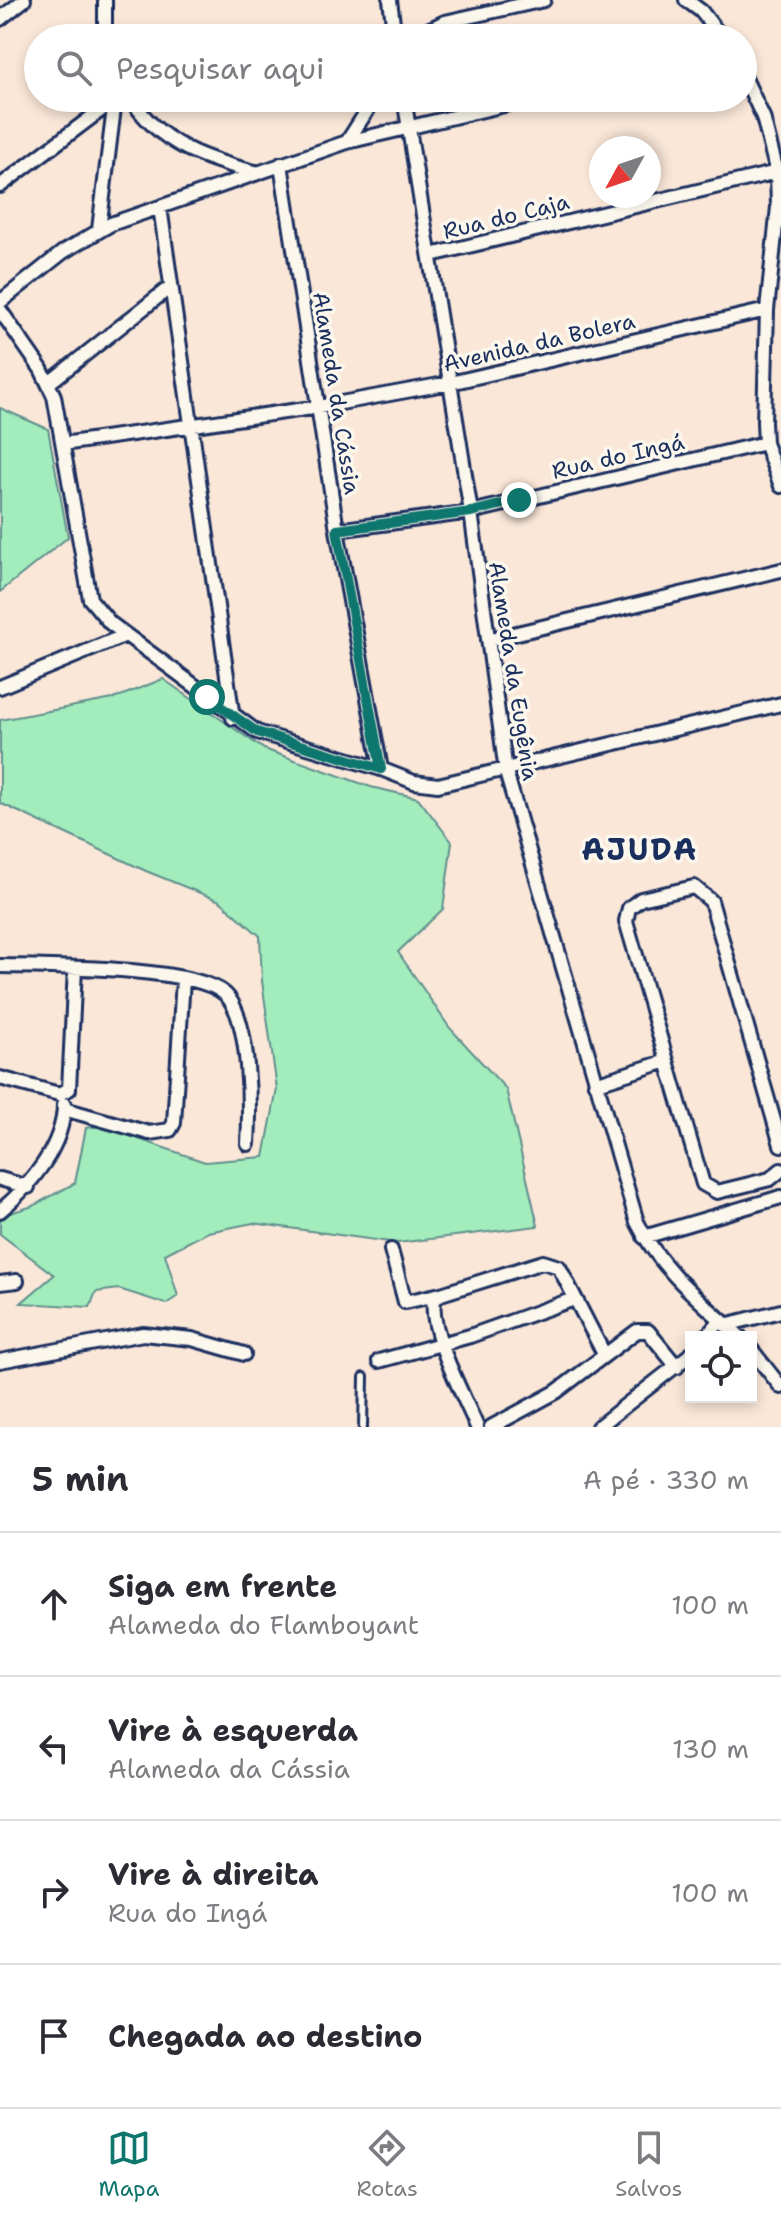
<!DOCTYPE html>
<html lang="pt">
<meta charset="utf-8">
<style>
body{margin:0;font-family:"Shantell Sans",sans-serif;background:#f7f7f7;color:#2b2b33}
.controls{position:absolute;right:24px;bottom:24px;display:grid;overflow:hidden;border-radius:0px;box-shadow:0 4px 12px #0003}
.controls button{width:72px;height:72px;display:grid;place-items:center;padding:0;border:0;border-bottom:2px solid #e1e1e2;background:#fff;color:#2b2b33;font:40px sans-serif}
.compass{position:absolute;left:589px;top:136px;width:72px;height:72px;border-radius:50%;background:#fff;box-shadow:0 4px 12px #0003;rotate:230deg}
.stop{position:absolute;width:24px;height:24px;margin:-18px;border:6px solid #0f766e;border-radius:50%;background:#fff}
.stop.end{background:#0f766e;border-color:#fff;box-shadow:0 2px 8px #0008}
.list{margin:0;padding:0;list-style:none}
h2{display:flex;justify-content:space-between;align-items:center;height:104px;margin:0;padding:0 32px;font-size:34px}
h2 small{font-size:26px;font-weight:400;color:#7c7c81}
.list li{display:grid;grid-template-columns:52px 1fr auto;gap:24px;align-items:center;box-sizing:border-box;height:144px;padding:0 32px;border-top:2px solid #e1e1e2}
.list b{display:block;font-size:30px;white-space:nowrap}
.list p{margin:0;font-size:26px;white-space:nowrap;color:#7c7c81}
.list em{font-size:26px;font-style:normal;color:#7c7c81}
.icon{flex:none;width:44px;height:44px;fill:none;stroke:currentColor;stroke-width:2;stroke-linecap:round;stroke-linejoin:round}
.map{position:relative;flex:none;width:781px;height:1427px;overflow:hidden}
.search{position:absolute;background:#fff;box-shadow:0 4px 12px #0003;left:24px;right:24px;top:24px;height:88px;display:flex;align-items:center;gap:20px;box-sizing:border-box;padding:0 28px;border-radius:44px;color:#7c7c81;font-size:30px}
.sheet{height:680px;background:#fff}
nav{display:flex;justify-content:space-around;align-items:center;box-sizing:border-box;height:112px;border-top:2px solid #e1e1e2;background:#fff;font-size:22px;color:#7c7c81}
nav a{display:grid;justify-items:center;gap:4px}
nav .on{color:#0f766e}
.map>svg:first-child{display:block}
</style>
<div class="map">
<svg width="781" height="1427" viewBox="0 0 781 1427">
<rect width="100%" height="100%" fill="#fae7d8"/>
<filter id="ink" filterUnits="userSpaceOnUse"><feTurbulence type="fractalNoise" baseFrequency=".0125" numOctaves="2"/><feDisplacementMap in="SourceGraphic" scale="16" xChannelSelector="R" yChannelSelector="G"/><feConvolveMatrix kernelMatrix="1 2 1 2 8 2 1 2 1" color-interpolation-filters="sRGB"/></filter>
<g filter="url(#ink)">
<path fill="#a3edbc" stroke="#5f8e8d" stroke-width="2" d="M0,408L48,429L68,537L0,592Z
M163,679L264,749L371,787L418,798L452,842L443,909L398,952L449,1027L506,1089L538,1226L397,1243L253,1223L208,1232L165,1254L178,1296L166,1304L119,1289L96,1292L90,1307L21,1303L54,1275L0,1234V1216L33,1206L75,1183L86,1128L101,1126L205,1162L264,1157L277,1089L262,981L260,936L220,901L146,871L0,803V720L113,699Z"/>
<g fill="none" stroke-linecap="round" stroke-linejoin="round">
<g stroke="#1b2f5e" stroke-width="12">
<path id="lane" d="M363,1427L364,1377"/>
</g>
<g stroke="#1b2f5e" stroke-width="18">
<path id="street" d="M390,0L395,38
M686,0L701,11L722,38
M0,19L24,0
M105,38V0
M411,38L445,22L544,0
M743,74L763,117L777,172L778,207L767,310L764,422L765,443L781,486
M131,98C158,144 207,160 255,172
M404,98L471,512L506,772L637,1222C660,1269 701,1302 740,1337
M347,142L375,98
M281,164L337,530L381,769
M0,186L117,98
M160,207L233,718
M99,229L115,100
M431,255L777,172
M0,302L63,252L111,224L347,142L534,98
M0,310L41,369L54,396L90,599L110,623L257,732L381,769L414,782L438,785L781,704
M49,383L169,288
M63,444L319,407L450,383L767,310
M337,530L471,512L765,443
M488,640L781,570
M0,687L126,635
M0,966C45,967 194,966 225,994C251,1018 250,1111 248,1144
M0,1078L59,1094L69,1089L75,968
M595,1084L667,1061
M64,1109L149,1133L170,1130L174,1123L183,979
M781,1145L711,901L694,887L641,899L629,908L626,921L703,1184L717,1192L770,1179L781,1170
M0,1179L28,1187
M0,1211C30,1186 64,1146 64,1104
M644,1237L781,1197
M391,1250L405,1302L441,1294
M0,1283L17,1281
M725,1325L781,1311
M706,1337L720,1321
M751,1349L781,1387
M0,1361L143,1334L192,1339L244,1354
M379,1361L470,1336L574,1299
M477,1427C464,1396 429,1332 434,1300L441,1294L543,1262L559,1267L604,1354
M491,1427L556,1392L637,1331H648L677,1367
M598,1427L691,1354"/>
</g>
<use href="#lane" stroke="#fbf7ec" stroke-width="6"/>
<use href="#street" stroke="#fbf7ec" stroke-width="12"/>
</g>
</g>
<g fill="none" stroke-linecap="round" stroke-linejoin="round" filter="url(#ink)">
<path stroke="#0f766e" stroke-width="10" d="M207,697L257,732L381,769L337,530L471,512L519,500"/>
</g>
<g text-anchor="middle" stroke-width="7" stroke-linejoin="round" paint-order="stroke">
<g font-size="22" fill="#1b2f5e" stroke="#fbf7ec">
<text transform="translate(506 216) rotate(-14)" y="8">Rua do Caja</text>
<text transform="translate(539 342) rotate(-13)" y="8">Avenida da Bolera</text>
<text transform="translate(337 393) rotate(81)" y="8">Alameda da Cássia</text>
<text transform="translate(618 456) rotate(-13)" y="8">Rua do Ingá</text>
<text transform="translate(514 671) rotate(81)" y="8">Alameda da Eugênia</text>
</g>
<g font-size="30" font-weight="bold" letter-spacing="2" fill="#1b2f5e" stroke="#fbf7ec">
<text x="640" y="860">AJUDA</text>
</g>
</g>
</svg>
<div class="controls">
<button><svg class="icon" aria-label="locate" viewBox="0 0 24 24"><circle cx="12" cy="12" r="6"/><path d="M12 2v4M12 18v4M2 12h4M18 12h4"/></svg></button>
</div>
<svg class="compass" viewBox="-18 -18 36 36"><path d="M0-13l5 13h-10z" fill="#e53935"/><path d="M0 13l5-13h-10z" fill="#7c7c81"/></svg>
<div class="stop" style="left:207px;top:697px"></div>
<div class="stop end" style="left:519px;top:500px"></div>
<div class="search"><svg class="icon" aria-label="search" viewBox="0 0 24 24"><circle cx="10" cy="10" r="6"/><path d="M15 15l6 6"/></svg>Pesquisar aqui</div>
</div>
<section class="sheet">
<h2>5 min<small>A pé · 330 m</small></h2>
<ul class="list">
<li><svg class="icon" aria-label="ahead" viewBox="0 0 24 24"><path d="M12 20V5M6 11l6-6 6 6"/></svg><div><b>Siga em frente</b><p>Alameda do Flamboyant</p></div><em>100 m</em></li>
<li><svg class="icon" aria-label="left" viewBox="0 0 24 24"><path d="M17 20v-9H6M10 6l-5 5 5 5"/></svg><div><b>Vire à esquerda</b><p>Alameda da Cássia</p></div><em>130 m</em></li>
<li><svg class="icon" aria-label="right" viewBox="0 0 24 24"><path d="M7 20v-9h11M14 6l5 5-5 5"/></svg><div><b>Vire à direita</b><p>Rua do Ingá</p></div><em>100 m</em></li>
<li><svg class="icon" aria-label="arrive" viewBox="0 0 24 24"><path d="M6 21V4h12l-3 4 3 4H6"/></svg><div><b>Chegada ao destino</b></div></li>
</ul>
</section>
<nav>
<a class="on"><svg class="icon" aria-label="map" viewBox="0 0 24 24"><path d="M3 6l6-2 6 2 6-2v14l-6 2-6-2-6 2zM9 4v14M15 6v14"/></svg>Mapa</a>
<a><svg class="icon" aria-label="directions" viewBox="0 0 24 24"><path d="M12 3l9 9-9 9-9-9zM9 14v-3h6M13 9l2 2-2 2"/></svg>Rotas</a>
<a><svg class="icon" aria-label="saved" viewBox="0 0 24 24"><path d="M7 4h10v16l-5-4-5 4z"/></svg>Salvos</a>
</nav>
